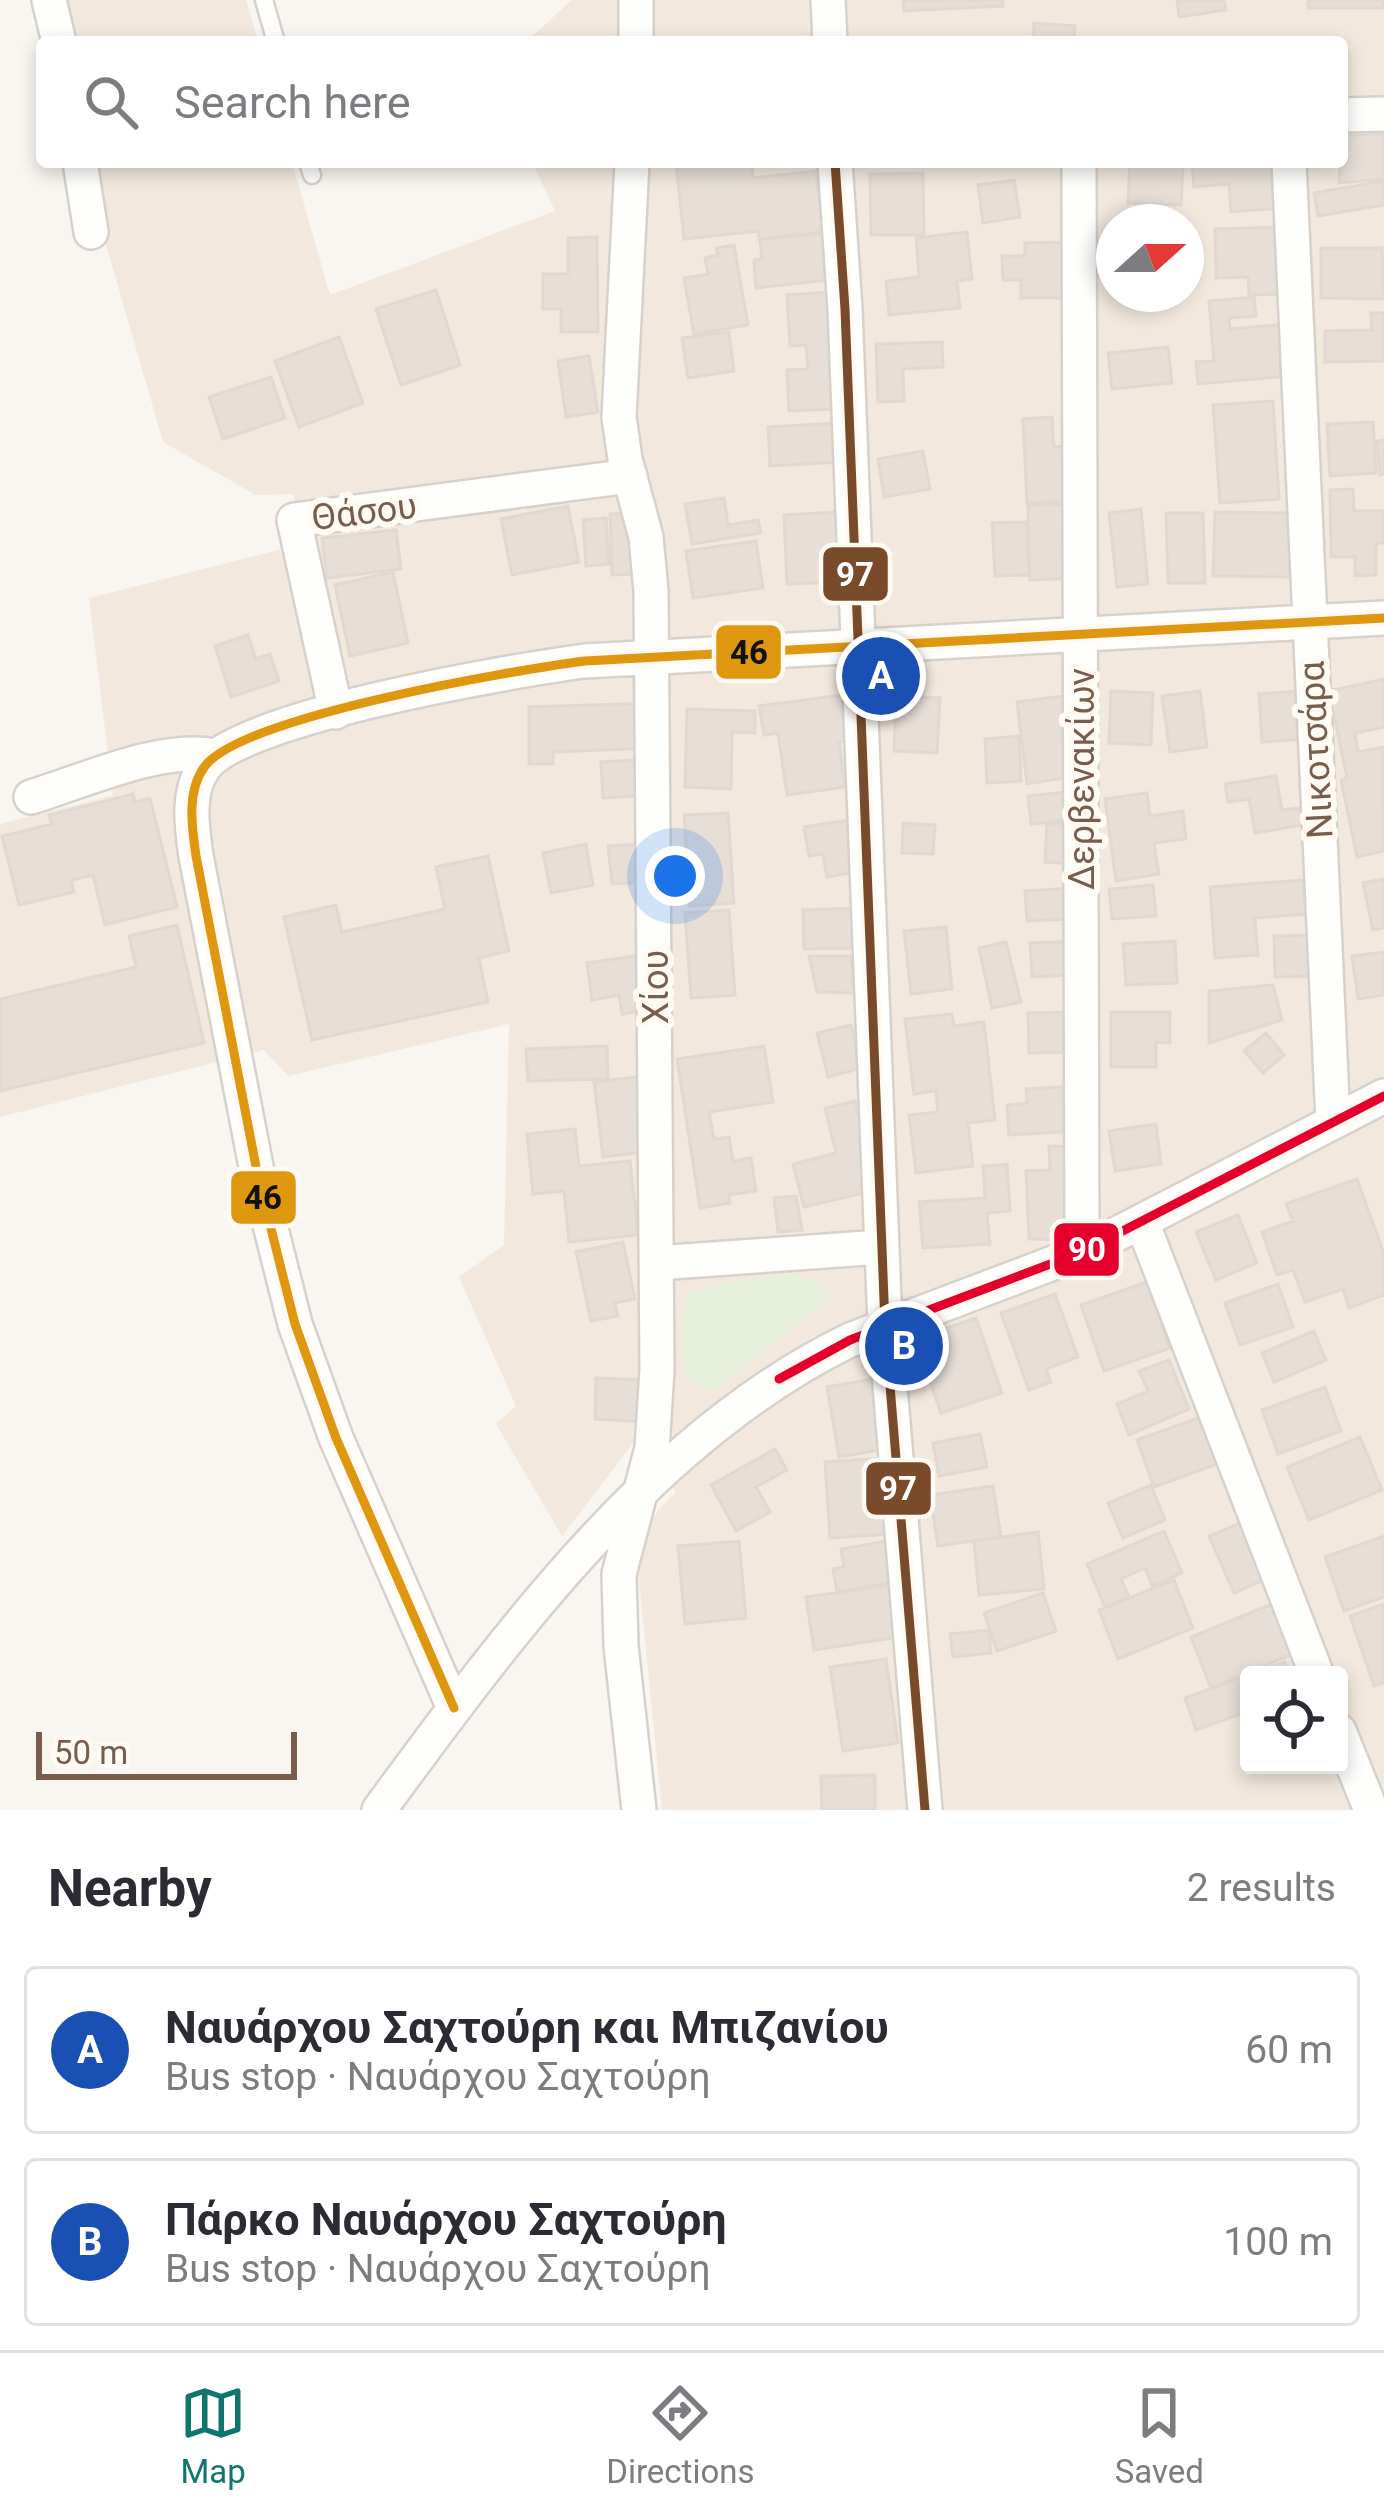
<!DOCTYPE html>
<meta charset="utf-8">
<style>
body{margin:0;font-family:Roboto,sans-serif;background:#f7f7f7;color:#2b2b33}
.controls{position:absolute;right:36px;bottom:36px;display:grid;overflow:hidden;border-radius:12px;box-shadow:0 6px 18px #0003}
.controls button{width:108px;height:108px;display:grid;place-items:center;padding:0;border:0;border-bottom:3px solid #e1e1e2;background:#fff;color:#2b2b33;font:60px sans-serif}
.compass{position:absolute;left:1096px;top:204px;width:108px;height:108px;border-radius:50%;background:#fff;box-shadow:0 6px 18px #0003;rotate:69deg}
.scale{position:absolute;left:36px;bottom:30px;width:261px;box-sizing:border-box;padding-left:12px;border:6px solid #7a5c4d;border-top:0;font-size:33px;line-height:42px;white-space:nowrap;color:#7a5c4d;-webkit-text-stroke:9px #fffaf3;paint-order:stroke}
.you{position:absolute;left:675px;top:876px;width:42px;height:42px;margin:-30px;border:9px solid #fff;border-radius:50%;background:#1a73e8;box-shadow:0 0 0 18px #1a73e833}
.badge{display:grid;place-items:center;width:78px;height:78px;border-radius:50%;background:#0f766e;color:#fff;font-size:39px;font-weight:700}
.pin{position:absolute;translate:-50% -50%;border:6px solid #fff;box-shadow:0 3px 12px #0006}
.list{margin:0;padding:0;list-style:none}
h2{display:flex;justify-content:space-between;align-items:center;height:156px;margin:0;padding:0 48px;font-size:51px}
h2 small{font-size:39px;font-weight:400;color:#7c7c81}
.list li{display:grid;grid-template-columns:78px 1fr auto;gap:36px;align-items:center;box-sizing:border-box;height:168px;margin:0 24px 24px;padding:0 24px;border:3px solid #e1e1e2;border-radius:12px}
.list b{display:block;font-size:45px;white-space:nowrap}
.list p{margin:0;font-size:39px;white-space:nowrap;color:#7c7c81}
.list em{font-size:39px;font-style:normal;color:#7c7c81}
.icon{flex:none;width:66px;height:66px;fill:none;stroke:currentColor;stroke-width:2;stroke-linecap:round;stroke-linejoin:round}
.map{position:relative;flex:none;width:1384px;height:1810px;overflow:hidden}
.search{position:absolute;background:#fff;box-shadow:0 6px 18px #0003;left:36px;right:36px;top:36px;height:132px;display:flex;align-items:center;gap:30px;box-sizing:border-box;padding:0 42px;border-radius:12px;color:#7c7c81;font-size:45px}
.sheet{height:540px;background:#fff}
nav{display:flex;justify-content:space-around;align-items:center;box-sizing:border-box;height:168px;border-top:3px solid #e1e1e2;background:#fff;font-size:33px;color:#7c7c81}
nav a{display:grid;justify-items:center;gap:6px}
nav .on{color:#0f766e}
.map>svg:first-child{display:block}
</style>
<div class="map">
<svg width="1384" height="1810" viewBox="0 0 1384 1810">
<rect width="100%" height="100%" fill="#f9f5f0"/>
<path fill="#f2e8de" fill-rule="evenodd" d="M66,0H246L258,42H76Z
M572,0H1384V1810H662L638,1570L646,1531L658,1510L676,1492L638,1437L562,1536L496,1424L516,1406L459,1277L504,1245L509,1024L288,1076L264,1050L0,1117V824L113,795L89,598L303,544L293,494L256,495L163,442L103,234L95,162H292L330,295L555,211L532,162H1342V42H526ZM1114,222H1186V294H1114ZM1249,1675H1339V1765H1249Z"/>
<path fill="#e7f0db" d="M790,1273L819,1283L829,1299L715,1389C671,1396 677,1317 690,1293L717,1285Z"/>
<path fill="#e6ded7" stroke="#e2d8d2" stroke-width="3" d="M903,0H1003V6L904,11Z
M1177,0H1224L1226,10L1179,17Z
M1308,0H1383V8H1308Z
M1034,23L1075,26L1074,42H1033Z
M1384,134V179L1339,183L1342,136Z
M676,162H752L753,178L816,171L822,232L759,239L758,231L684,239Z
M1130,162H1183L1181,205L1128,203Z
M1192,162H1277L1281,208L1231,212L1229,184L1194,187Z
M923,173L924,235H871L870,174Z
M1014,180L1020,217L983,223L978,185Z
M1384,181V205L1318,216L1314,193Z
M1281,227L1282,294L1249,295L1248,277L1216,278L1215,229Z
M967,232L972,279L957,281L960,308L889,315L886,281L919,277L916,238Z
M824,233L829,280L756,288L754,260L762,259L760,240Z
M597,237L598,332H561V309H543V274H568V238Z
M1071,242L1072,298H1021V280H1003L1002,256H1025V243Z
M734,245L748,325L694,334L684,278L708,274L705,258L718,255L716,248Z
M1321,248H1382L1384,299L1321,298Z
M436,290L460,365L401,385L376,309Z
M829,292L836,409L789,411L787,370L808,369L806,345L790,346L787,295Z
M1254,297L1256,316L1229,318L1230,329L1286,324L1290,376L1198,384L1196,362L1214,361L1209,301Z
M1371,313H1384V361L1325,362V331L1372,330Z
M729,332L734,371L688,378L682,338Z
M339,337L363,403L299,427L275,361Z
M942,342L943,367L903,369L904,401L878,402L876,344Z
M1168,347L1172,383L1112,389L1108,353Z
M589,356L598,412L566,417L558,361Z
M271,377L285,418L223,439L209,397Z
M1273,401L1279,499L1220,503L1213,405Z
M1052,417L1054,447L1073,445L1075,501L1027,503L1023,419Z
M1373,422L1376,473L1330,476L1327,424Z
M838,423L840,462L770,466L768,427Z
M1384,440V474L1380,475L1377,441Z
M923,451L930,489L884,497L878,459Z
M1353,489L1354,511H1384V543H1376V575L1355,576V557H1331L1330,490Z
M724,498L728,525L758,520L761,533L692,544L685,504Z
M1077,504L1079,578L1030,580L1028,505Z
M568,506L579,562L512,575L501,519Z
M1141,509L1148,584L1117,587L1109,513Z
M837,512L840,582L787,584L784,515Z
M1215,512L1294,513L1293,577L1213,576Z
M635,513L638,574L612,575L610,514Z
M1166,513H1203L1205,583H1168Z
M606,518L609,564L586,566L583,520Z
M1026,522L1029,575L995,576L992,523Z
M396,530L401,569L327,578L322,538Z
M756,541L763,588L693,598L686,551Z
M393,572L408,643L350,656L335,585Z
M248,635L256,659L270,654L279,681L231,697L215,646Z
M1384,679V727L1355,733L1358,752L1383,747L1384,851L1357,857L1341,780L1347,778L1329,691Z
M1111,691L1153,693L1151,745L1109,743Z
M1200,691L1207,747L1170,752L1162,696Z
M1300,691L1303,739L1262,742L1259,694Z
M843,695L849,741L839,742L845,787L787,795L778,733L764,735L759,706Z
M1071,695L1069,777L1027,784L1017,702Z
M896,696L940,698L937,753L894,751Z
M653,703V748L553,752V764H529V707Z
M687,709L755,711V733L732,732L731,789L685,787Z
M1019,736L1021,781L987,783L985,739Z
M648,759L651,795L603,798L601,762Z
M1276,776L1282,810L1306,807L1309,824L1255,833L1249,799L1228,802L1225,784Z
M1076,791L1078,819L1031,824L1028,796Z
M1147,793L1150,816L1183,811L1186,839L1154,843L1159,874L1116,881L1105,799Z
M133,794L135,802L150,798L177,907L105,925L93,875L71,880L74,892L19,905L2,836L52,824L49,815Z
M728,813L734,903L690,906L684,815Z
M848,820L856,872L827,877L823,854L809,856L804,827Z
M903,823L935,825L933,854L902,853Z
M1047,823L1075,825L1073,864L1045,862Z
M586,844L593,885L551,893L543,853Z
M644,844L649,882L612,884L608,846Z
M488,856L509,951L479,958L488,1002L312,1040L284,917L336,905L342,932L445,909L436,867Z
M1384,879V928L1373,930L1363,883Z
M1303,880L1306,914L1255,918L1258,955L1215,958L1210,887Z
M1153,885L1156,916L1112,919L1109,889Z
M1074,888L1076,919L1027,921L1025,891Z
M859,908V948L804,949L803,910Z
M729,910L735,995L691,998L685,913Z
M177,925L204,1043L0,1091V999L136,967L129,936Z
M946,927L952,989L911,994L904,931Z
M1316,935L1317,976L1275,977L1274,936Z
M1075,941L1076,975L1032,977L1030,943Z
M1175,941L1177,983L1126,985L1123,944Z
M1006,942L1021,1002L992,1008L979,948Z
M1384,952V995L1358,999L1352,956Z
M647,954L654,1009L622,1014L619,995L592,1000L587,963Z
M809,956H851L854,993L817,992Z
M1273,985L1282,1020L1209,1043V991Z
M1073,1012L1074,1052L1029,1053L1028,1013Z
M1111,1012H1170V1043L1156,1042V1067H1111Z
M952,1014L954,1026L984,1022L995,1120L968,1123L973,1166L916,1173L909,1115L938,1112L936,1091L914,1094L905,1019Z
M851,1025L862,1068L828,1077L817,1033Z
M1266,1033L1284,1055L1263,1073L1244,1051Z
M607,1046L608,1079L528,1081L526,1049Z
M764,1046L773,1102L709,1112L714,1139L729,1137L733,1161L751,1158L756,1191L729,1195L730,1203L700,1208L677,1059Z
M645,1076L654,1151L603,1157L594,1082Z
M1078,1086L1081,1131L1009,1135L1007,1105L1027,1103L1026,1089Z
M855,1101L877,1190L804,1207L793,1164L836,1153L825,1108Z
M1156,1124L1161,1164L1115,1171L1109,1131Z
M575,1129L579,1166L630,1161L638,1235L569,1242L564,1191L533,1194L527,1134Z
M1049,1146L1074,1147L1072,1240L1029,1239L1026,1171L1050,1170Z
M1007,1164L1010,1211L987,1213L990,1244L923,1248L919,1202L985,1198L983,1166Z
M1357,1179L1384,1254V1295L1349,1308L1343,1289L1305,1302L1293,1270L1277,1275L1262,1232L1293,1221L1286,1204Z
M796,1196L802,1230L778,1232L774,1198Z
M1238,1215L1257,1263L1216,1280L1196,1232Z
M623,1242L635,1299L615,1303L618,1316L591,1321L576,1252Z
M1147,1282L1170,1348L1104,1371L1081,1305Z
M1278,1284L1293,1327L1240,1345L1225,1303Z
M1055,1294L1078,1357L1046,1369L1051,1382L1029,1390L1001,1313Z
M976,1318L1002,1393L941,1413L915,1339Z
M1314,1331L1326,1360L1274,1382L1262,1353Z
M1169,1360L1189,1409L1129,1435L1117,1404L1148,1391L1139,1371Z
M596,1378L645,1380L643,1422L595,1419Z
M873,1379L885,1449L839,1457L827,1387Z
M1325,1387L1341,1431L1278,1454L1262,1410Z
M1212,1413L1228,1460L1154,1487L1137,1440Z
M980,1434L987,1467L939,1476L933,1443Z
M1360,1437L1382,1490L1309,1520L1287,1467Z
M775,1449L787,1470L756,1487L770,1512L736,1531L711,1485Z
M885,1458L891,1534L830,1538L825,1462Z
M1151,1485L1165,1520L1123,1538L1108,1503Z
M993,1486L1001,1537L938,1546L930,1495Z
M1255,1517L1277,1574L1234,1593L1209,1536Z
M1164,1531L1182,1573L1152,1586L1145,1568L1121,1579L1129,1597L1105,1607L1087,1564Z
M1038,1532L1044,1589L979,1595L974,1541Z
M1384,1536V1597L1344,1611L1325,1557Z
M739,1541L746,1618L685,1624L678,1546Z
M888,1541L896,1582L837,1592L833,1569L844,1567L841,1549Z
M1174,1580L1193,1628L1118,1659L1099,1610Z
M891,1585L899,1637L814,1650L806,1597Z
M1043,1593L1056,1631L997,1651L984,1613Z
M1279,1601L1300,1651L1211,1688L1191,1637Z
M1384,1604V1683L1374,1686L1350,1616Z
M989,1630L991,1653L953,1657L950,1634Z
M886,1659L898,1743L843,1751L830,1667Z
M1285,1662L1290,1675H1249V1730L1243,1713L1196,1730L1185,1698Z
M875,1775V1810H822L821,1776Z"/>
<g fill="none" stroke-linecap="round" stroke-linejoin="round">
<g stroke="#d7d1cb" stroke-width="21">
<path id="service" d="M264,0L276,42
M308,162L312,175"/>
</g>
<g stroke="#d7d1cb" stroke-width="38">
<path id="minor" d="M49,0L59,42
M828,0L830,42
M636,42V0
M1342,115L1384,114
M80,162L91,232
M632,162L619,417L625,459L646,537L651,591L657,1370L652,1448L619,1574L621,1646L639,1810
M835,162L845,309L885,1325L925,1810
M1079,162L1082,1252
M1289,162L1333,1122
M336,712L294,520L630,476
M31,797C84,781 161,745 215,756
M1142,1222L1317,1675
M657,1263L881,1247
M454,1708L336,1438L295,1324L258,1177L196,856C192,828 186,791 205,766C244,716 515,670 585,661L1384,618
M1339,1731L1371,1810
M379,1810C506,1637 652,1436 850,1340L1082,1252L1384,1096"/>
</g>
<use href="#service" stroke="#fefefd" stroke-width="16"/>
<use href="#minor" stroke="#fefefd" stroke-width="33"/>
<g stroke="#fffaf3" stroke-width="18">
<path id="bus-1" d="M835,162L845,309L885,1325L925,1810"/>
</g>
<g stroke="#fffaf3" stroke-width="18">
<path id="bus-2" d="M779,1379L850,1340L1082,1252L1384,1096"/>
</g>
<g stroke="#fffaf3" stroke-width="18">
<path id="bus-3" d="M454,1708L336,1438L295,1324L258,1177L196,856C192,828 186,791 205,766C244,716 515,670 585,661L1384,618"/>
</g>
<use href="#bus-1" stroke="#7a4b2a" stroke-width="9"/>
<use href="#bus-2" stroke="#e4002b" stroke-width="9"/>
<use href="#bus-3" stroke="#de970f" stroke-width="9"/>
</g>
<g text-anchor="middle" stroke-width="12" stroke-linejoin="round" paint-order="stroke">
<g font-size="36" fill="#7a5c4d" stroke="#fffaf3">
<text transform="translate(364 511) rotate(-7)" y="13">Θάσου</text>
<text transform="translate(1315 750) rotate(-93)" y="13">Νικοτσάρα</text>
<text transform="translate(1081 779) rotate(-90)" y="13">Δερβενακίων</text>
<text transform="translate(655 987) rotate(-90)" y="13">Χίου</text>
</g>
</g>
<g stroke="#fffaf3" stroke-width="4.5">
<rect x="821" y="545" width="69" height="58" rx="12" fill="#7a4b2a"/>
<rect x="714" y="623" width="69" height="58" rx="12" fill="#de970f"/>
<rect x="229" y="1169" width="69" height="57" rx="12" fill="#de970f"/>
<rect x="1052" y="1221" width="69" height="57" rx="12" fill="#e4002b"/>
<rect x="864" y="1460" width="69" height="57" rx="12" fill="#7a4b2a"/>
</g>
<g font-size="33" text-anchor="middle" font-weight="bold" fill="#fff">
<text x="855" y="586">97</text>
<text x="1087" y="1261">90</text>
<text x="898" y="1500">97</text>
</g>
<g font-size="33" text-anchor="middle" font-weight="bold" fill="#111">
<text x="749" y="664">46</text>
<text x="263" y="1209">46</text>
</g>
</svg>
<div class="controls">
<button><svg class="icon" aria-label="locate" viewBox="0 0 24 24"><circle cx="12" cy="12" r="6"/><path d="M12 2v4M12 18v4M2 12h4M18 12h4"/></svg></button>
</div>
<svg class="compass" viewBox="-18 -18 36 36"><path d="M0-13l5 13h-10z" fill="#e53935"/><path d="M0 13l5-13h-10z" fill="#7c7c81"/></svg>
<div class="scale">50 m</div>
<div class="you"></div>
<div class="pin badge" style="left:881px;top:676px;background:#1a4fb4">A</div>
<div class="pin badge" style="left:904px;top:1346px;background:#1a4fb4">B</div>
<div class="search"><svg class="icon" aria-label="search" viewBox="0 0 24 24"><circle cx="10" cy="10" r="6"/><path d="M15 15l6 6"/></svg>Search here</div>
</div>
<section class="sheet">
<h2>Nearby<small>2 results</small></h2>
<ul class="list">
<li><span class="badge" style="background:#1a4fb4">A</span><div><b>Ναυάρχου Σαχτούρη και Μπιζανίου</b><p>Bus stop · Ναυάρχου Σαχτούρη</p></div><em>60 m</em></li>
<li><span class="badge" style="background:#1a4fb4">B</span><div><b>Πάρκο Ναυάρχου Σαχτούρη</b><p>Bus stop · Ναυάρχου Σαχτούρη</p></div><em>100 m</em></li>
</ul>
</section>
<nav>
<a class="on"><svg class="icon" aria-label="map" viewBox="0 0 24 24"><path d="M3 6l6-2 6 2 6-2v14l-6 2-6-2-6 2zM9 4v14M15 6v14"/></svg>Map</a>
<a><svg class="icon" aria-label="directions" viewBox="0 0 24 24"><path d="M12 3l9 9-9 9-9-9zM9 14v-3h6M13 9l2 2-2 2"/></svg>Directions</a>
<a><svg class="icon" aria-label="saved" viewBox="0 0 24 24"><path d="M7 4h10v16l-5-4-5 4z"/></svg>Saved</a>
</nav>
